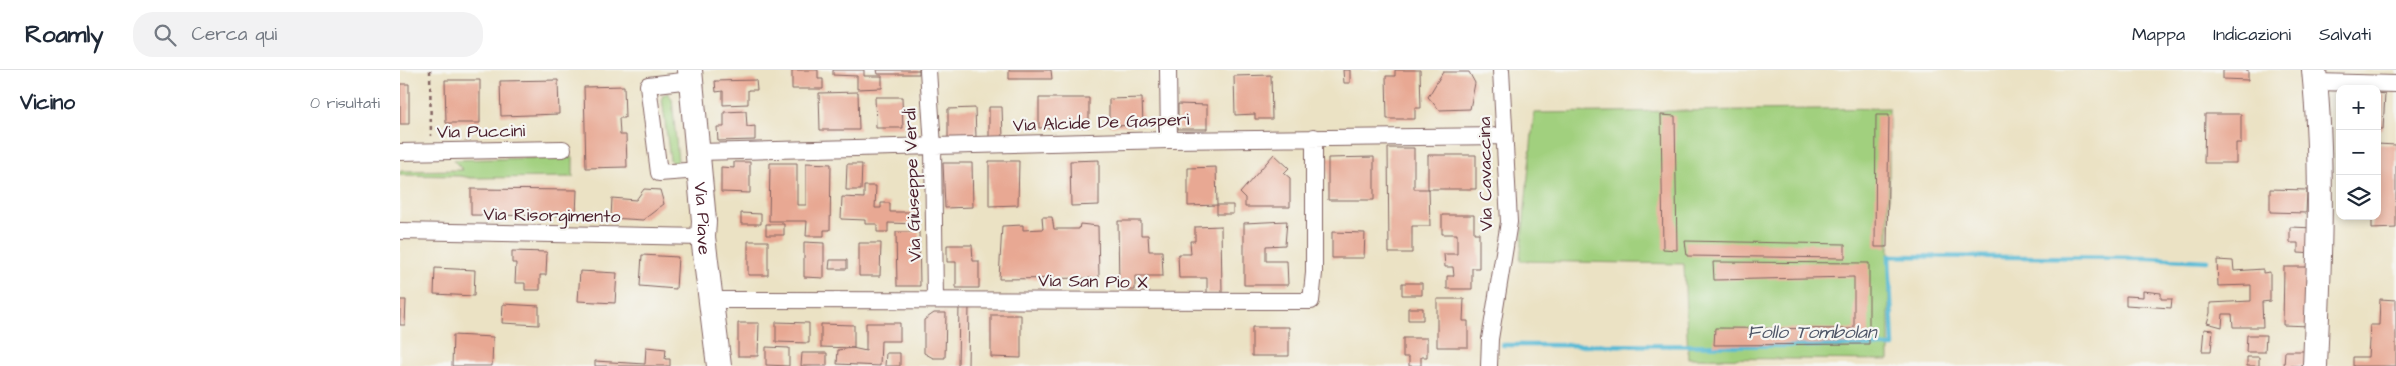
<!DOCTYPE html>
<html lang="it">
<meta charset="utf-8">
<style>
body{margin:0;font-family:"Architects Daughter",sans-serif;background:#f2f2f3;color:#1f2937}
.controls{position:absolute;right:15px;top:15px;display:grid;overflow:hidden;border-radius:10px;box-shadow:0 2px 8px #0003}
.controls button{width:45px;height:45px;display:grid;place-items:center;padding:0;border:0;border-bottom:1px solid #e0e1e3;background:#fff;color:#1f2937;font:25px sans-serif}
.list{margin:0;padding:0;list-style:none}
h2{display:flex;justify-content:space-between;align-items:center;height:65px;margin:0;padding:0 20px;font-size:21px}
h2 small{font-size:16px;font-weight:400;color:#747a83}
.icon{flex:none;width:28px;height:28px;fill:none;stroke:currentColor;stroke-width:2;stroke-linecap:round;stroke-linejoin:round}
.map{position:relative;flex:none;width:1996px;height:296px;overflow:hidden}
header{display:flex;align-items:center;gap:30px;box-sizing:border-box;height:70px;padding:0 25px;background:#fff;border-bottom:1px solid #e0e1e3}
header strong{font-size:24px}
nav{display:flex;gap:28px;margin-inline-start:auto;font-size:18px}
.search{width:350px;height:45px;background:#f2f2f3;display:flex;align-items:center;gap:12px;box-sizing:border-box;padding:0 18px;border-radius:20px;color:#747a83;font-size:19px}
main{display:flex}
aside{flex:1;background:#fff}
.map>svg:first-child{display:block}
</style>
<header>
<strong>Roamly</strong>
<div class="search"><svg class="icon" aria-label="search" viewBox="0 0 24 24"><circle cx="10" cy="10" r="6"/><path d="M15 15l6 6"/></svg>Cerca qui</div>
<nav><a>Mappa</a><a>Indicazioni</a><a>Salvati</a></nav>
</header>
<main>
<aside>
<h2>Vicino<small>0 risultati</small></h2>
<ul class="list">
</ul>
</aside>
<div class="map">
<svg width="1996" height="296" viewBox="0 0 1996 296">
<rect width="100%" height="100%" fill="#f6f6f2"/>
<filter id="ink" filterUnits="userSpaceOnUse"><feTurbulence type="fractalNoise" baseFrequency=".02" numOctaves="2"/><feDisplacementMap in="SourceGraphic" scale="10" xChannelSelector="R" yChannelSelector="G"/><feConvolveMatrix kernelMatrix="1 2 1 2 8 2 1 2 1" color-interpolation-filters="sRGB"/></filter>
<filter id="wash" filterUnits="userSpaceOnUse"><feTurbulence type="fractalNoise" baseFrequency=".0096" numOctaves="4" result="noise"/><feDisplacementMap in="SourceGraphic" scale="20" xChannelSelector="R" yChannelSelector="G"/><feGaussianBlur stdDeviation="1.12" result="paint"/><feColorMatrix in="noise" values="0 0 0 0 0 0 0 0 0 0 0 0 0 0 0 0 0 1.4 0 .05"/><feComposite in="paint" operator="in"/></filter>
<g filter="url(#wash)">
<rect width="100%" height="100%" fill="#ebe2c4"/>
<path fill="#a1d07e" stroke="#767854" d="M268,23L272,29L278,91L273,94L270,90L262,28L263,25Z
M1489,38V290L1288,288L1284,194L1120,191L1134,43Z
M173,87V107L71,108L61,106L0,105V101L63,100L53,90Z"/>
<g fill="none" stroke-linecap="round" stroke-linejoin="round">
<path stroke="#56bad5" stroke-width="4.5" d="M1103,275L1493,276L1489,186L1748,188L1807,191"/>
</g>
<g id="blocks">
<path fill="#e8a893" d="M392,0H418V9H423V19H392Z
M433,0H464V6H482V18L457,19V6L433,5Z
M477,0H519V4H478Z
M609,0H651L652,9H609Z
M943,0H950V13H944Z
M995,0H1020L1021,38H1015V49H987L986,6H995Z
M1823,0H1848V10L1823,9Z
M1043,2H1069L1075,13L1070,39L1039,40L1028,27Z
M871,5L872,49H855V44L835,45L834,6Z
M45,10H80V53H46Z
M158,10L159,44L101,46L100,11Z
M356,10L357,20H348V34L323,35V21L316,22L315,11Z
M0,14H9V54H0Z
M224,16L225,48H219L220,65H226L227,97L186,98L184,17Z
M458,22L459,60H420L419,23Z
M1977,23L1985,24L1983,59H1977Z
M475,27H502L503,58H476Z
M639,28H689V57L639,58Z
M742,28L743,55L709,56V29Z
M778,34L807,35V59H778Z
M589,37H602L603,68H589Z
M575,38L576,67L548,68V39Z
M346,41L347,57L355,56V70L318,71L317,57H324V42Z
M1805,44H1841V73H1836V93H1804Z
M1261,45L1275,46L1277,180L1263,179Z
M1476,45H1489L1487,177H1475Z
M1977,74L1996,75V158L1972,159V146H1977Z
M988,78H1014V119H1029L1030,156H1012V183H989Z
M874,84L889,98L884,103L890,108V137H845V128L840,123Z
M1028,85H1076V119H1028Z
M974,87V130H928V88Z
M699,90V135L671,136L670,91Z
M589,91H619L618,135L589,136Z
M334,92H350V123L321,122V97L334,98Z
M370,93H397V135H406V93L431,94L430,160H424V166H406L407,151H369Z
M543,93H572L573,137L545,138Z
M447,94H462L461,120H446Z
M816,97L817,135L788,136V98Z
M464,116H476L475,138H481V133H490V142H517V154L488,153V162H477V154H465V150L441,149L442,127L464,128Z
M71,119L177,120L176,146L71,145Z
M244,119L260,120L264,134L243,150L211,148L212,128L236,130Z
M1870,119L1907,120L1906,143L1870,142Z
M817,135H833V144H817Z
M341,143L361,144V154H341Z
M1042,145H1074V163H1079V198H1072V219H1047V206H1054L1053,197H1045L1044,184H1057V164H1042Z
M642,147H652L654,159H679L680,154L698,156L699,208L599,209L602,156L623,155V160L643,159Z
M718,151H741V165H748L749,181H762L763,206H735V220H719Z
M887,151L885,175L866,176V191H887L888,215H844V153Z
M366,154H384V165H366Z
M821,156L822,223H807V208H779L778,184H791L790,171H795V157Z
M1890,157L1916,158V184L1898,183V173H1890Z
M496,162H519L520,216H497Z
M932,162L965,163L964,188H932Z
M348,171H368V205H348Z
M1285,171L1445,174V188L1287,186Z
M404,172L424,173V208L404,207Z
M459,173H481L480,206H459Z
M547,175H572L573,191H579V218H556V192H547Z
M112,181L147,182L146,205H140V220H125V213H115L116,193H112Z
M242,185L278,187L276,219L240,216Z
M430,190H447V199H429Z
M1817,190L1833,191L1834,201L1863,199V203L1870,202V231L1862,232L1863,257H1833L1832,244H1823L1822,257L1807,253L1810,243V233L1851,231V215L1818,216Z
M1313,192L1469,193V274L1314,275L1315,258L1454,259V207L1314,210Z
M1884,197H1911L1910,256L1883,255Z
M35,198L75,200L74,226L34,224Z
M180,201L217,203L215,233L178,231Z
M1002,213H1022V225H1002Z
M1743,221L1761,223V229H1772L1771,238L1726,235V226L1743,227Z
M1037,229H1064L1063,251H1068V277H1037Z
M1980,229L1996,230V296H1953V287H1968L1970,255H1979Z
M0,230H6L5,255H0Z
M103,234L139,236V255L102,253Z
M559,235H569L568,296H558Z
M1008,238H1023V250H1008Z
M534,243H546L545,288H533L524,283V250Z
M591,245H621V288L591,287Z
M376,252L409,253V273L376,272Z
M338,253H359L358,286H338Z
M466,253H500V271H481L480,296L437,294L438,280L452,278L466,281Z
M421,254L454,255V278L421,277Z
M852,257H889V286H852Z
M1804,259L1813,260L1811,281H1802Z
M53,265L93,267L92,296H52Z
M1847,265H1866L1865,282H1846Z
M1003,268H1027V287H1021V296H1009V287H1003Z
M246,277L266,279L265,289H270V296H195V291L245,294Z
M366,277L389,278V296L366,295Z
M1885,281H1909V296H1884Z
M402,283H427V296H401Z
M486,283H500V296H485Z
M1847,287H1859V296H1847Z"/>
</g>
</g>
<g filter="url(#ink)">
<use href="#blocks" fill-opacity="0" stroke="#826361" stroke-width="1"/>
<g fill="none" stroke-linecap="round" stroke-linejoin="round">
<g stroke="#826361" stroke-width="18">
<path id="street" d="M528,0L533,77L535,229
M768,0L769,70
M291,10L248,15L259,103L300,100
M1916,12L1996,14
M0,82L163,79
M298,82L769,70L1105,66
M0,161L303,167
M312,230L911,231L914,203V67
M1089,296L1090,269L1109,152L1101,0"/>
</g>
<g stroke="#826361" stroke-width="26">
<g id="secondary">
<path id="s1" d="M290,0L304,151L303,167L319,296"/>
<path d="M1914,0C1924,99 1919,197 1915,296"/>
</g>
</g>
<path stroke="#826361" stroke-width="2.5" stroke-dasharray="4 4" stroke-linecap="butt" d="M30,0L31,66"/>
<use href="#street" stroke="#fff" stroke-width="16"/>
<use href="#secondary" stroke="#fff" stroke-width="24"/>
</g>
</g>
<g text-anchor="middle" stroke-width="4.5" stroke-linejoin="round" paint-order="stroke">
<g font-size="18" fill="#4a1f2b" stroke="#f6f6f2">
<text transform="translate(701 52) rotate(-2)" y="6">Via Alcide De Gasperi</text>
<text transform="translate(81 61) rotate(-1)" y="6">Via Puccini</text>
<text transform="translate(1085 104) rotate(-91)" y="6">Via Cavaccina</text>
<text transform="translate(512 115) rotate(-92)" y="6">Via Giuseppe Verdi</text>
<text transform="translate(152 145) rotate(1)" y="6">Via Risorgimento</text>
<text dy="6" stroke="none"><textPath href="#s1" startOffset="149">Via Piave</textPath></text>
<text transform="translate(693 211) rotate(1)" y="6">Via San Pio X</text>
</g>
<g font-size="19" font-style="italic" fill="#4e5566" stroke="#f6f6f2">
<text x="1412" y="268">Follo Tombolan</text>
</g>
</g>
</svg>
<div class="controls">
<button>+</button>
<button>−</button>
<button><svg class="icon" aria-label="layers" viewBox="0 0 24 24"><path d="M12 4l9 5-9 5-9-5zM3 14l9 5 9-5"/></svg></button>
</div>
</div>
</main>
